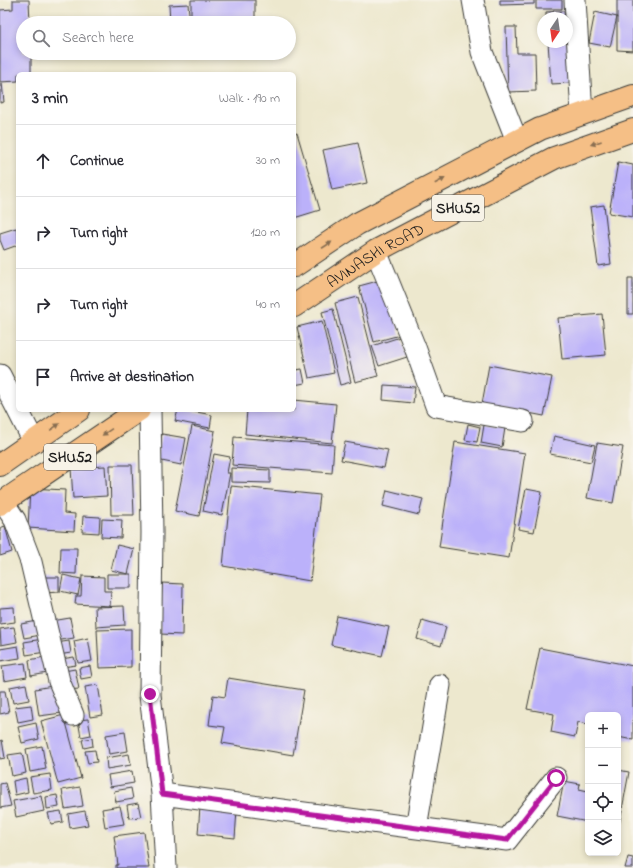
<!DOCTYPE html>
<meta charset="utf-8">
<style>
body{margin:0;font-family:"Indie Flower",sans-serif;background:#f7f7f7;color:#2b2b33}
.controls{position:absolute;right:12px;bottom:12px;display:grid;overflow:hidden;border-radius:6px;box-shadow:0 2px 6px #0003}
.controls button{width:36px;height:36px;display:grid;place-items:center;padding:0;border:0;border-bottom:1px solid #e1e1e2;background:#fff;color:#2b2b33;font:20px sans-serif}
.compass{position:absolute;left:537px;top:12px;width:36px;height:36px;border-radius:50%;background:#fff;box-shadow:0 2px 6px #0003;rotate:193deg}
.stop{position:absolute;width:12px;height:12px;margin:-9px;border:3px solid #b5179e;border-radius:50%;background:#fff}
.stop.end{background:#b5179e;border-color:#fff;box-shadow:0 1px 4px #0008}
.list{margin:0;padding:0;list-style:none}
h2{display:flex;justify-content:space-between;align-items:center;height:52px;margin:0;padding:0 16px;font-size:17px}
h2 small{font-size:13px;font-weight:400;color:#7c7c81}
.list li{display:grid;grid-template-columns:26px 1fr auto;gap:12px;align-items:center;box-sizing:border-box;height:72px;padding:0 16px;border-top:1px solid #e1e1e2}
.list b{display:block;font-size:15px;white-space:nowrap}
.list em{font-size:13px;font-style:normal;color:#7c7c81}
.icon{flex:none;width:22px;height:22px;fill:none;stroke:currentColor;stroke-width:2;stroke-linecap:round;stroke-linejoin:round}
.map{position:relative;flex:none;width:633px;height:868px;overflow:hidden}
.search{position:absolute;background:#fff;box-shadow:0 2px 6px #0003;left:16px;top:16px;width:280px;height:44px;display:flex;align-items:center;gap:10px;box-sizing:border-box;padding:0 14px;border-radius:22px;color:#7c7c81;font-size:15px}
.panel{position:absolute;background:#fff;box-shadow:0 2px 6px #0003;left:16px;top:72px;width:280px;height:340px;border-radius:6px}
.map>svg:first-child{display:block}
</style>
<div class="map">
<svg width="633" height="868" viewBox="0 0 633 868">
<rect width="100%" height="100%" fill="#f7f3e8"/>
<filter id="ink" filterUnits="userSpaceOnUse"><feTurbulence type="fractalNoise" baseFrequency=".025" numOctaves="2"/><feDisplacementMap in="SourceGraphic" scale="8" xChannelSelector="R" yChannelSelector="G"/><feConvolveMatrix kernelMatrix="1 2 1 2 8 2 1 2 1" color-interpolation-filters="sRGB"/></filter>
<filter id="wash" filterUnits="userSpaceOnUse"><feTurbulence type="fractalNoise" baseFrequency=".012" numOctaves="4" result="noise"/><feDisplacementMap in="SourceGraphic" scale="16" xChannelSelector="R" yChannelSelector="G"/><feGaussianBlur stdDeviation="0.9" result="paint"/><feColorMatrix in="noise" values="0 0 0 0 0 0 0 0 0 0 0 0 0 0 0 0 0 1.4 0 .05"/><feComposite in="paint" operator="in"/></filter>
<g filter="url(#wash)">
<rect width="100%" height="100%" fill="#ede8ce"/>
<g id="blocks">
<path fill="#bbb1fa" d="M13,0H29L30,23H23V53H31V74H18V81L0,82V10L13,9Z
M191,0H255V23H191Z
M500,0H534V4L500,5Z
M536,0H562V9H536Z
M617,0H633V51L617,50Z
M188,4L190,23H170L169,5Z
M564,11L565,18H546V12Z
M595,12L617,17L610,47L589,43Z
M506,27H516L517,53H535L536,91L508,92Z
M548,42H567L570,83L551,84Z
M2,83L4,102L0,103V84Z
M297,133L320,210L294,218V134Z
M358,143L367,183L332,190L323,150Z
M618,162L633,165V217L609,213Z
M604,205L611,264L598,266L590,207Z
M16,228L18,234V245L4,250L0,240V233Z
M628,278H633V314H628Z
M385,279L400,335L374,342L359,286Z
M358,297L378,376L355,382L335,303Z
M333,309L351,382L340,385L322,312Z
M602,314L606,355L562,359L558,318Z
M322,321L334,373L309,378L297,327Z
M400,337L407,357L379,366L372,346Z
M294,365L296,370L302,369L305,383L294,385Z
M489,365L552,377L544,416L482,404Z
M384,385L415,387L413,403L383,400Z
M294,400L336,404L332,443L245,434L247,410H294Z
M178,410H186L212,415L210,428L175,421Z
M468,424L480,427L477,442L465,440Z
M484,425L505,428L502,447L481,443Z
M192,426L215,431L199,516L175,511Z
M162,434L186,438L181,465L157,460Z
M554,436L595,445L591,462L550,454Z
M234,437L334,445L332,473L232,465Z
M345,442L388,450L384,468L341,460Z
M455,442L525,453L509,558L439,547Z
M597,443L623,447L613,503L587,498Z
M214,454L230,457L227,473H230L222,515L203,511Z
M110,465H132L134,515H111Z
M105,466L107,496L73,498L71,468Z
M231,468L270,470V483L231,482Z
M231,486L320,495L310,581L223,566Z
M30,488L65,490L64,513L75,514L74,531L28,528Z
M526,489L542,492L534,532L518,529Z
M387,490L423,499L419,515L383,506Z
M83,516L100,517L99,533L82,532Z
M102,519L122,520L121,538L101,537Z
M5,526L12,552L0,556V528Z
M117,545L134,549L128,574L111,570Z
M61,548H77L76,574L60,573Z
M107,574H131V588H107Z
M63,575L81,579L78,595L60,591Z
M82,576L104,577V591H111L110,606L75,604L76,596H81Z
M44,577H59V592L45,593Z
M162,583L183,584L182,635L160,634Z
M124,606L125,625L96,627L95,607Z
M14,607L15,622L0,624V608Z
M337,616L389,627L382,656L331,645Z
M70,618L74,638L55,641L52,621Z
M422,620L446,627L441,646L417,639Z
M38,621L41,635L24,638L21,624Z
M14,627L17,642L1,645L0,629Z
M131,629V667L99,668L97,630Z
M88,638L92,661L78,663L74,641Z
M43,639L46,652L26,655L24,642Z
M69,641L71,653L58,655L56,643Z
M18,646L20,658L0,661V649Z
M540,648L633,666V740L618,737V715H588V724L578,722L575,737L551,732L554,714L527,709Z
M50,656L53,672L31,676L29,660Z
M74,657L76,665L63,667L61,659Z
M25,663L27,677L4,681L2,666Z
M90,666L92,677L81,679L79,668Z
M75,669L79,689L68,690L64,671Z
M228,678L304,690L293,755L222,743L225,727L209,725L213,695L225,697Z
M26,684L29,700L13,703L10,687Z
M58,685L62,713L39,716L35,689Z
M98,685L103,715L90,717L85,687Z
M0,691H5L9,712L0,714Z
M31,705L33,719L18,722L15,707Z
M64,715L81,778L58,784L41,721Z
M88,719L91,735L81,737L78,720Z
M36,723L39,739L22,743L18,727Z
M125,732L128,751L109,754L106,735Z
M92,738L93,746L84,748L82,740Z
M2,740L5,758L0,759V741Z
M42,746L46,769L30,772L26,749Z
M95,750L97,762L88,763L85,751Z
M22,753L26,773L12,776L8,755Z
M129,754L131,765L107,769L106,758Z
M618,770L629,772L619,826H618Z
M132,771L134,783L110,787L108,775Z
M50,774L52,790L33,793L30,777Z
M26,778L28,792L15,795L13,781Z
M564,781L580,784L579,789L588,791V822L557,816Z
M5,783L11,806L0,808V784Z
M80,787L83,806L65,809L62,790Z
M131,788L133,799L116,802L114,791Z
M57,795L59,807L47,809L46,797Z
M41,796L44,811L16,817L13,801Z
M138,803L141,817L129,818L127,805Z
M120,806L124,824L105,827L102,809Z
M200,807L237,810L235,838L198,834Z
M61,811L63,822L51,824L48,813Z
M85,811L88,825L70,828L68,814Z
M144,832L149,868H116V865H118L114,836Z
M628,857L633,858V868H625Z"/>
</g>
</g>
<g filter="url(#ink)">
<use href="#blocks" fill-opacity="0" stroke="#3b3b37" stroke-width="1"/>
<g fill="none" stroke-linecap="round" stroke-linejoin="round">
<g stroke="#3b3b37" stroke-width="23">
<path id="street" d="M473,0L482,52L517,141
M575,0L582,114
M376,251L416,350L436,406L523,421
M0,375L34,442
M150,410L152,532L150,695L162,794L166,868
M3,502L15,520L31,562L59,681L73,715
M162,794L507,840L556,778
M416,828L440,685"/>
</g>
<g stroke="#3b3b37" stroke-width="24">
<g id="primary">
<path d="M294,266L357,224L540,129L633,96"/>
<path id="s1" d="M294,306L376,251L554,158L633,130"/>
<path d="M0,465L79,410"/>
<path d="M0,504L139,410"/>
</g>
</g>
<use href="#street" stroke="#fff" stroke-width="21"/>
<use href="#primary" stroke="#f5bf86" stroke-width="22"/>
</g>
<defs><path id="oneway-solid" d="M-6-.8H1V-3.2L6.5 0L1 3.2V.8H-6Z"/></defs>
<g fill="#886e51">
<use href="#oneway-solid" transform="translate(596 143) rotate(161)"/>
<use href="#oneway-solid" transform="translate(440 181) rotate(-28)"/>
<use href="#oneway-solid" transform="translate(327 245) rotate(-33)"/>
<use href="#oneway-solid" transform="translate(55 427) rotate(-35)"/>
<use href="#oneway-solid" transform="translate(107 432) rotate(146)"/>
</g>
</g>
<g fill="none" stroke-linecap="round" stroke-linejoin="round" filter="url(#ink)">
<path stroke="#b5179e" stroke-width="5" d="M150,694L162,794L507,840L556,778"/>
</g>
<g text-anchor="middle" stroke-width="4" stroke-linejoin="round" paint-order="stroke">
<g fill="#f7f3e8" stroke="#5e5c59" stroke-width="1">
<rect x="432" y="195" width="52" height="26" rx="3"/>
<rect x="44" y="444" width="52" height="26" rx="3"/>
</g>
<g font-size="15" font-weight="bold" fill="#1c1c1c">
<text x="458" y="213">SHU52</text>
<text x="70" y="462">SHU52</text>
</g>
<g font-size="16" fill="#1c1c1c" stroke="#f7f3e8">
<text dy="6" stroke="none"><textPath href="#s1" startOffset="96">AVINASHI ROAD</textPath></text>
</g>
</g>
</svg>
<div class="controls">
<button>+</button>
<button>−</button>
<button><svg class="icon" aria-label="locate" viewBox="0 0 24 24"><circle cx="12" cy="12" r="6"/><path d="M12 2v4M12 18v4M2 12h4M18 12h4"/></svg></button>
<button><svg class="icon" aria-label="layers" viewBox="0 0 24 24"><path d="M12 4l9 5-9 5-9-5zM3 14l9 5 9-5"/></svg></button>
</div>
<svg class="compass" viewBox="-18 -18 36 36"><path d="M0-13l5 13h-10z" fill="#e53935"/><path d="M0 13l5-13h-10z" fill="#7c7c81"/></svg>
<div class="stop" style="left:556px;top:778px"></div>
<div class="stop end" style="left:150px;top:694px"></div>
<div class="search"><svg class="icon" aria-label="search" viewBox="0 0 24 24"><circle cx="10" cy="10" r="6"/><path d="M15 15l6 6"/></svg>Search here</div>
<section class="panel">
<h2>3 min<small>Walk · 190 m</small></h2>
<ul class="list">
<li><svg class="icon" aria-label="ahead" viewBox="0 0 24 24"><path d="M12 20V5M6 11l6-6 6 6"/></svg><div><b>Continue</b></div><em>30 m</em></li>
<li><svg class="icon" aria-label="right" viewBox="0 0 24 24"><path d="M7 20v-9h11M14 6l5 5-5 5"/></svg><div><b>Turn right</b></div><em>120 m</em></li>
<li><svg class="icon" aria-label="right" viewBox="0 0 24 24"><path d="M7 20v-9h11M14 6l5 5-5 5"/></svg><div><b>Turn right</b></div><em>40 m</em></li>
<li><svg class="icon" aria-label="arrive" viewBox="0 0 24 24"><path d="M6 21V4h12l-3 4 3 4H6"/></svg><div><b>Arrive at destination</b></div></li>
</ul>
</section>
</div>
